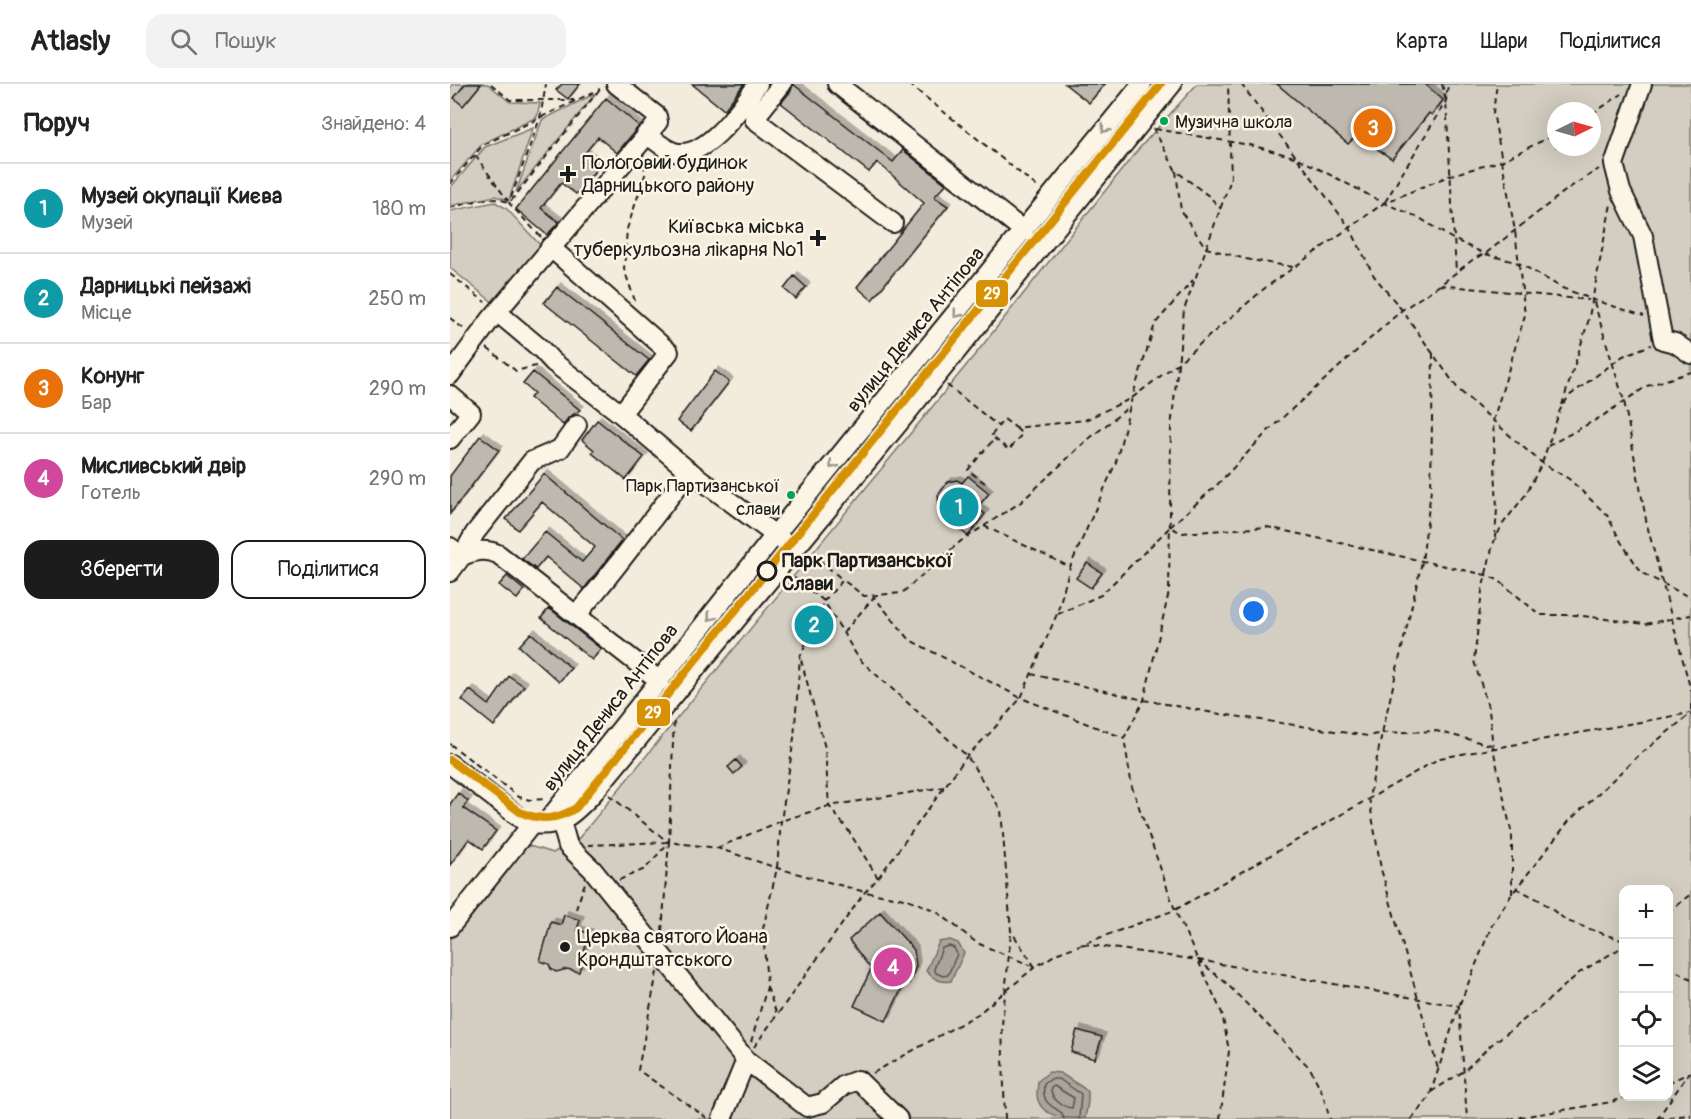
<!DOCTYPE html>
<html lang="uk">
<meta charset="utf-8">
<style>
body{margin:0;font-family:Pangolin,sans-serif;background:#f2f2f2;color:#222}
.controls{position:absolute;right:18px;bottom:18px;display:grid;overflow:hidden;border-radius:12px;box-shadow:0 6px 24px #0002}
.controls button{width:54px;height:54px;display:grid;place-items:center;padding:0;border:0;border-bottom:2px solid #e0e0e0;background:#fff;color:#222;font:30px sans-serif}
.compass{position:absolute;left:1097px;top:18px;width:54px;height:54px;border-radius:50%;background:#fff;box-shadow:0 6px 24px #0002;rotate:85deg}
.you{position:absolute;left:804px;top:528px;width:21px;height:21px;margin:-15px;border:4px solid #fff;border-radius:50%;background:#1a73e8;box-shadow:0 0 0 9px #1a73e833}
.badge{display:grid;place-items:center;width:39px;height:39px;border-radius:50%;background:#1c1c1c;color:#fff;font-size:20px;font-weight:700}
.pin{position:absolute;translate:-50% -50%;border:3px solid #fff;box-shadow:0 2px 6px #0006}
.list{margin:0;padding:0;list-style:none}
h2{display:flex;justify-content:space-between;align-items:center;height:78px;margin:0;padding:0 24px;font-size:26px}
h2 small{font-size:20px;font-weight:400;color:#767676}
.list li{display:grid;grid-template-columns:39px 1fr auto;gap:18px;align-items:center;box-sizing:border-box;height:90px;padding:0 24px;border-top:2px solid #e0e0e0}
.list b{display:block;font-size:22px;white-space:nowrap}
.list p{margin:0;font-size:20px;white-space:nowrap;color:#767676}
.list em{font-size:20px;font-style:normal;color:#767676}
.actions{display:flex;gap:12px;padding:18px 24px}
.actions a{flex:1;padding:14px 0;border:2px solid #1c1c1c;border-radius:18px;text-align:center;font-size:21px;color:#1c1c1c}
.actions .main{background:#1c1c1c;color:#fff}
.icon{flex:none;width:33px;height:33px;fill:none;stroke:currentColor;stroke-width:2;stroke-linecap:round;stroke-linejoin:round}
.map{position:relative;flex:none;width:1241px;height:1035px;overflow:hidden}
header{display:flex;align-items:center;gap:36px;box-sizing:border-box;height:84px;padding:0 30px;background:#fff;border-bottom:2px solid #e0e0e0}
header strong{font-size:28px}
nav{display:flex;gap:33px;margin-inline-start:auto;font-size:21px}
.search{width:420px;height:54px;background:#f2f2f2;display:flex;align-items:center;gap:15px;box-sizing:border-box;padding:0 21px;border-radius:18px;color:#767676;font-size:22px}
main{display:flex}
aside{flex:1;background:#fff}
.map>svg:first-child{display:block}
</style>
<header>
<strong>Atlasly</strong>
<div class="search"><svg class="icon" aria-label="search" viewBox="0 0 24 24"><circle cx="10" cy="10" r="6"/><path d="M15 15l6 6"/></svg>Пошук</div>
<nav><a>Карта</a><a>Шари</a><a>Поділитися</a></nav>
</header>
<main>
<aside>
<h2>Поруч<small>Знайдено: 4</small></h2>
<ul class="list">
<li><span class="badge" style="background:#0f9aa8">1</span><div><b>Музей окупації Києва</b><p>Музей</p></div><em>180 m</em></li>
<li><span class="badge" style="background:#0f9aa8">2</span><div><b>Дарницькі пейзажі</b><p>Місце</p></div><em>250 m</em></li>
<li><span class="badge" style="background:#e8710a">3</span><div><b>Конунг</b><p>Бар</p></div><em>290 m</em></li>
<li><span class="badge" style="background:#d1479c">4</span><div><b>Мисливський двір</b><p>Готель</p></div><em>290 m</em></li>
</ul>
<div class="actions"><a class="main">Зберегти</a><a>Поділитися</a></div>
</aside>
<div class="map">
<svg width="1241" height="1035" viewBox="0 0 1241 1035">
<defs>
<filter id="shadow"><feDropShadow dx="4" dy="-4" stdDeviation="0" flood-color="#0004"/></filter>
</defs>
<rect width="100%" height="100%" fill="#f3ecdd"/>
<filter id="ink" filterUnits="userSpaceOnUse"><feTurbulence type="fractalNoise" baseFrequency=".0167" numOctaves="2"/><feDisplacementMap in="SourceGraphic" scale="12" xChannelSelector="R" yChannelSelector="G"/><feConvolveMatrix kernelMatrix="1 2 1 2 8 2 1 2 1" color-interpolation-filters="sRGB"/></filter>
<g filter="url(#ink)">
<path fill="#d3cec1" stroke="#78756e" stroke-width="1.5" fill-rule="evenodd" d="M3,0H38L60,18L90,19L87,33L32,60L0,97V4Z
M747,0H1241V1035H0V856L76,761L103,769L129,754L528,267L686,68ZM1106,27H1142V63H1106ZM1174,806H1218V1012H1174Z
M146,9L66,108L92,36Z
M83,44L59,116L45,112L0,122V104L35,63Z
M45,118L56,124L92,163L45,220L0,184V127Z"/>
<path fill="#aaa59b" stroke="#716e68" stroke-width="1.5" d="M500,856L508,859L514,869L501,897C490,899 484,895 476,887L489,858Z
M599,988L610,989L638,1007V1018L635,1034C618,1035 590,1034 587,1012C587,1007 588,1001 588,997Z"/>
<g fill="none" stroke-linecap="round" stroke-linejoin="round">
<path stroke="#55534f" stroke-width="1.5" d="M499,862L504,864L507,870L498,891L493,892L486,889L484,885L492,864Z
M604,1002L624,1014L622,1024C613,1023 600,1015 601,1004Z
M614,1035L612,1029C598,1020 592,1018 594,1000L601,995H609L631,1010L629,1035"/>
</g>
<path fill="#beb9ae" stroke="#1c1c1c" stroke-width="1.5" filter="url(#shadow)" d="M15,0H31L13,22L4,14Z
M112,0H130L118,15L106,6Z
M242,0H294L274,26Z
M343,0L443,78L453,66L496,100L484,113L498,122L422,216L407,203L474,119L427,78L419,88L331,19L341,7Z
M615,0H655L639,19Z
M827,0H975L993,16L982,31L979,29L942,75L907,51L898,60Z
M156,14L189,42L167,69L148,53L135,69L150,81L126,110L111,99L91,124L109,138L97,151L66,125Z
M344,192L356,203L346,215L334,205Z
M107,203L199,276L186,292L94,219Z
M265,287L279,298L241,347L227,337Z
M83,288L130,326L118,334L113,341L80,314L84,309L73,300Z
M147,336L194,373L176,396L142,369L144,366L132,356Z
M30,352L49,366L0,430V392Z
M94,390L172,456L134,505L96,473L86,485L72,475L95,448L132,478L145,463L92,418L68,446L56,435Z
M518,392L539,409L527,424L535,430L518,452L501,439L505,435L489,421L488,411L498,398L507,396L512,399Z
M637,479L652,489L641,504L626,494Z
M57,492L74,506L67,515L49,501Z
M99,524L151,565L142,576L91,534Z
M81,549L121,584L109,598L69,562Z
M59,592L74,602L44,642L12,616L20,606L39,621Z
M286,676L292,683L284,690L278,683Z
M8,709L18,717L13,724L46,747L33,765L19,755L0,781V720Z
M430,828L464,866L466,882L459,899L454,900L436,937L404,922L421,885L399,856Z
M114,831L130,836L127,846L139,849L129,888L117,885L106,888L101,885L99,880L90,877L101,838L111,841Z
M627,946L652,953L645,975L621,968Z"/>
<g fill="none" stroke-linecap="round" stroke-linejoin="round">
<g stroke="#1c1c1c" stroke-width="22">
<path id="minor" d="M332,0L304,35L443,139
M387,0L574,147
M1192,0L1164,80L1171,107L1193,152L1213,256L1225,259L1241,270
M196,50C205,56 214,65 224,68C256,77 292,22 308,0
M100,163L219,268L171,330
M47,228L91,265L103,278L171,330L234,383L333,457
M0,291L41,235L208,38L207,32L166,0
M0,311L21,329L0,355
M0,463L12,472L0,488
M12,472C25,467 34,464 48,470L210,597
M12,472L25,449L82,377L110,365L127,341
M126,531C167,485 201,435 240,387
M0,680L74,737C106,749 125,729 144,708L448,340L722,0
M111,737L118,762L142,785L296,976L357,1023L373,1019L394,1001L408,996L448,1035
M95,740L325,451L692,0
M0,843L82,740
M272,1035L296,976"/>
</g>
<path stroke="#1c1c1c" stroke-width="2" stroke-dasharray="6 4.5" stroke-linecap="butt" d="M41,0L60,16H124
M459,0L590,105
M791,0L900,144L924,192L952,226L1008,305L1066,357L1092,379L1119,395L1157,431L1171,458L1192,489L1241,514
M992,0L996,17L1006,188
M1142,30L1172,10
M703,44L726,87L760,113L771,125
M705,45L800,61L848,74L934,119L968,133L1001,154L1035,170L1069,179L1112,204L1144,216L1194,232
M25,71L58,117
M726,87L731,127L756,164L796,175L843,183
M0,100L33,61L150,5
M61,117L149,6
M935,118L996,17L998,0
M0,124C18,120 42,109 59,119
M91,153L59,119L90,34L96,0
M0,190L35,218
M990,201L1139,216
M185,217L174,185L177,145L195,91L194,78
M1144,218L1174,317L1197,441L1241,607
M0,234L14,245
M37,264L66,287L86,282
M983,269L981,406L972,478L932,649L919,714L931,785L988,985
M497,301L548,342
M1112,321L1138,238L1161,120
M566,344L572,350L559,366L541,352L554,335L566,344L635,336L682,314L729,278L815,204L934,119L1001,91L1051,77L1106,50
M1098,362L1151,333L1197,302L1241,288
M535,399L518,386L544,355
M534,442L571,418L635,358L680,322
M720,443L766,402L820,345L952,226L990,201L1025,174L1035,170L1119,104L1149,85
M1045,453L1047,425L1043,337L1075,231L1065,147L1043,28L1047,0
M361,469L393,496
M608,530L651,511L720,443L732,449L817,443L1036,491L1048,496L1090,531H1126L1195,540L1241,531
M394,548L424,513L460,556L571,614L674,654
M351,576L375,664L379,722L398,746L428,794
M581,590L694,616L764,629L918,652L932,649L986,647L1041,661
M1241,620V632
M0,660L69,713L80,716L96,715
M159,711L218,758
M138,761L219,758
M267,764L331,737L379,722L494,703
M169,796L195,785L219,758L224,634
M1066,804L1091,817L1117,837L1174,857
M1062,810V751L1043,664L1039,626L1024,577L1032,507L1043,460L1052,441L1076,410L1092,379L1110,326L1119,312L1173,272L1201,261
M126,825L135,799
M1218,828L1241,810
M212,847L219,758L267,764L327,784L415,808L460,816L486,827L527,859L585,883
M633,860L748,876L775,898L860,984L872,1008L880,1035
M748,876L1009,922L1017,1035
M585,883L561,847L551,726L517,672L409,575L374,517L393,496L414,512L452,509L511,457L534,442L620,483
M1218,883L1241,895
M207,888L188,986L257,1034
M317,903L327,931
M301,958L317,903L313,845L327,784L331,737L344,654L350,573L374,517L342,492
M304,963L415,808L428,794L517,672L541,648L571,614L607,530L620,483L666,378L682,314L705,240L743,196
M423,989L528,930L585,883L608,869L725,826L990,674L1240,629
M1218,999L1241,988
M981,1008L1014,987L1041,961L1093,921L1129,889L1174,862
M1208,1034L1241,1031
M555,1035L552,941L561,849
M770,1035L779,967L772,929L725,826L682,703L674,654L694,616L719,508L721,344L734,226L781,95L778,0
M961,1035L979,1014L1009,922L1042,841L1062,810L1119,737L1188,672L1239,631
M1059,1035L1162,1018L1179,1012
M1207,1035L1239,989"/>
<use href="#minor" stroke="#fcf5e5" stroke-width="18"/>
<g stroke="#fcf5e5" stroke-width="12">
<path id="tram-1" d="M0,676L70,728C91,737 106,736 126,724L711,0"/>
</g>
<use href="#tram-1" stroke="#d69104" stroke-width="8"/>
</g>
<defs><path id="oneway-chevron" d="M-2-3.5L2.5 0L-2 3.5" fill="none" stroke-width="1.6" stroke-linecap="round" stroke-linejoin="round" transform="scale(1.5)"/></defs>
<g stroke="#97938b">
<use href="#oneway-chevron" transform="translate(655 45) rotate(129)"/>
<use href="#oneway-chevron" transform="translate(507 230) rotate(129)"/>
<use href="#oneway-chevron" transform="translate(383 381) rotate(129)"/>
<use href="#oneway-chevron" transform="translate(261 533) rotate(128)"/>
</g>
</g>
<g fill="#00a651" stroke="#fcf5e5" stroke-width="2">
<circle cx="714" cy="37" r="5"/>
<circle cx="341" cy="411" r="5"/>
</g>
<g fill="#1c1c1c" stroke="#fcf5e5" stroke-width="2">
<path d="M115 81h6v6h6v6h-6v6h-6v-6h-6v-6h6z"/>
<path d="M365 145h6v6h6v6h-6v6h-6v-6h-6v-6h6z"/>
<circle cx="115" cy="863" r="6"/>
</g>
<circle fill="#fcf5e5" stroke="#1c1c1c" stroke-width="3" cx="317" cy="487" r="9"/>
<g text-anchor="middle" stroke-width="5" stroke-linejoin="round" paint-order="stroke">
<g font-size="18" fill="#1c1c1c" stroke="#fcf5e5" text-anchor="start">
<text x="725" y="44">Музична школа</text>
<text x="330" y="408" text-anchor="end">Парк Партизанської<tspan x="330" dy="23">слави</tspan></text>
</g>
<g font-size="20" fill="#1c1c1c" stroke="#fcf5e5" text-anchor="start">
<text x="132" y="85">Пологовий будинок<tspan x="132" dy="23">Дарницького району</tspan></text>
<text x="354" y="149" text-anchor="end">Київська міська<tspan x="354" dy="23">туберкульозна лікарня №1</tspan></text>
<text x="127" y="859">Церква святого Йоана<tspan x="127" dy="23">Крондштатського</tspan></text>
</g>
<g font-size="20" fill="#1c1c1c" stroke="#fcf5e5">
<text transform="translate(465 245) rotate(-51)" y="7">вулиця Дениса Антіпова</text>
<text transform="translate(160 623) rotate(-52)" y="7">вулиця Дениса Антіпова</text>
</g>
<g font-size="20" font-weight="bold" fill="#1c1c1c" stroke="#fcf5e5" text-anchor="start">
<text x="332" y="483">Парк Партизанської<tspan x="332" dy="23">Слави</tspan></text>
</g>
</g>
<g stroke="#fcf5e5" stroke-width="2">
<rect x="525" y="195" width="34" height="29" rx="6" fill="#d69104"/>
<rect x="186" y="614" width="35" height="29" rx="6" fill="#d69104"/>
</g>
<g font-size="16" text-anchor="middle" font-weight="bold" fill="#fff">
<text x="542" y="215">29</text>
<text x="203" y="634">29</text>
</g>
</svg>
<div class="controls">
<button>+</button>
<button>−</button>
<button><svg class="icon" aria-label="locate" viewBox="0 0 24 24"><circle cx="12" cy="12" r="6"/><path d="M12 2v4M12 18v4M2 12h4M18 12h4"/></svg></button>
<button><svg class="icon" aria-label="layers" viewBox="0 0 24 24"><path d="M12 4l9 5-9 5-9-5zM3 14l9 5 9-5"/></svg></button>
</div>
<svg class="compass" viewBox="-18 -18 36 36"><path d="M0-13l5 13h-10z" fill="#e53935"/><path d="M0 13l5-13h-10z" fill="#767676"/></svg>
<div class="you"></div>
<div class="pin badge" style="left:509px;top:423px;background:#0f9aa8">1</div>
<div class="pin badge" style="left:364px;top:541px;background:#0f9aa8">2</div>
<div class="pin badge" style="left:923px;top:44px;background:#e8710a">3</div>
<div class="pin badge" style="left:443px;top:883px;background:#d1479c">4</div>
</div>
</main>
